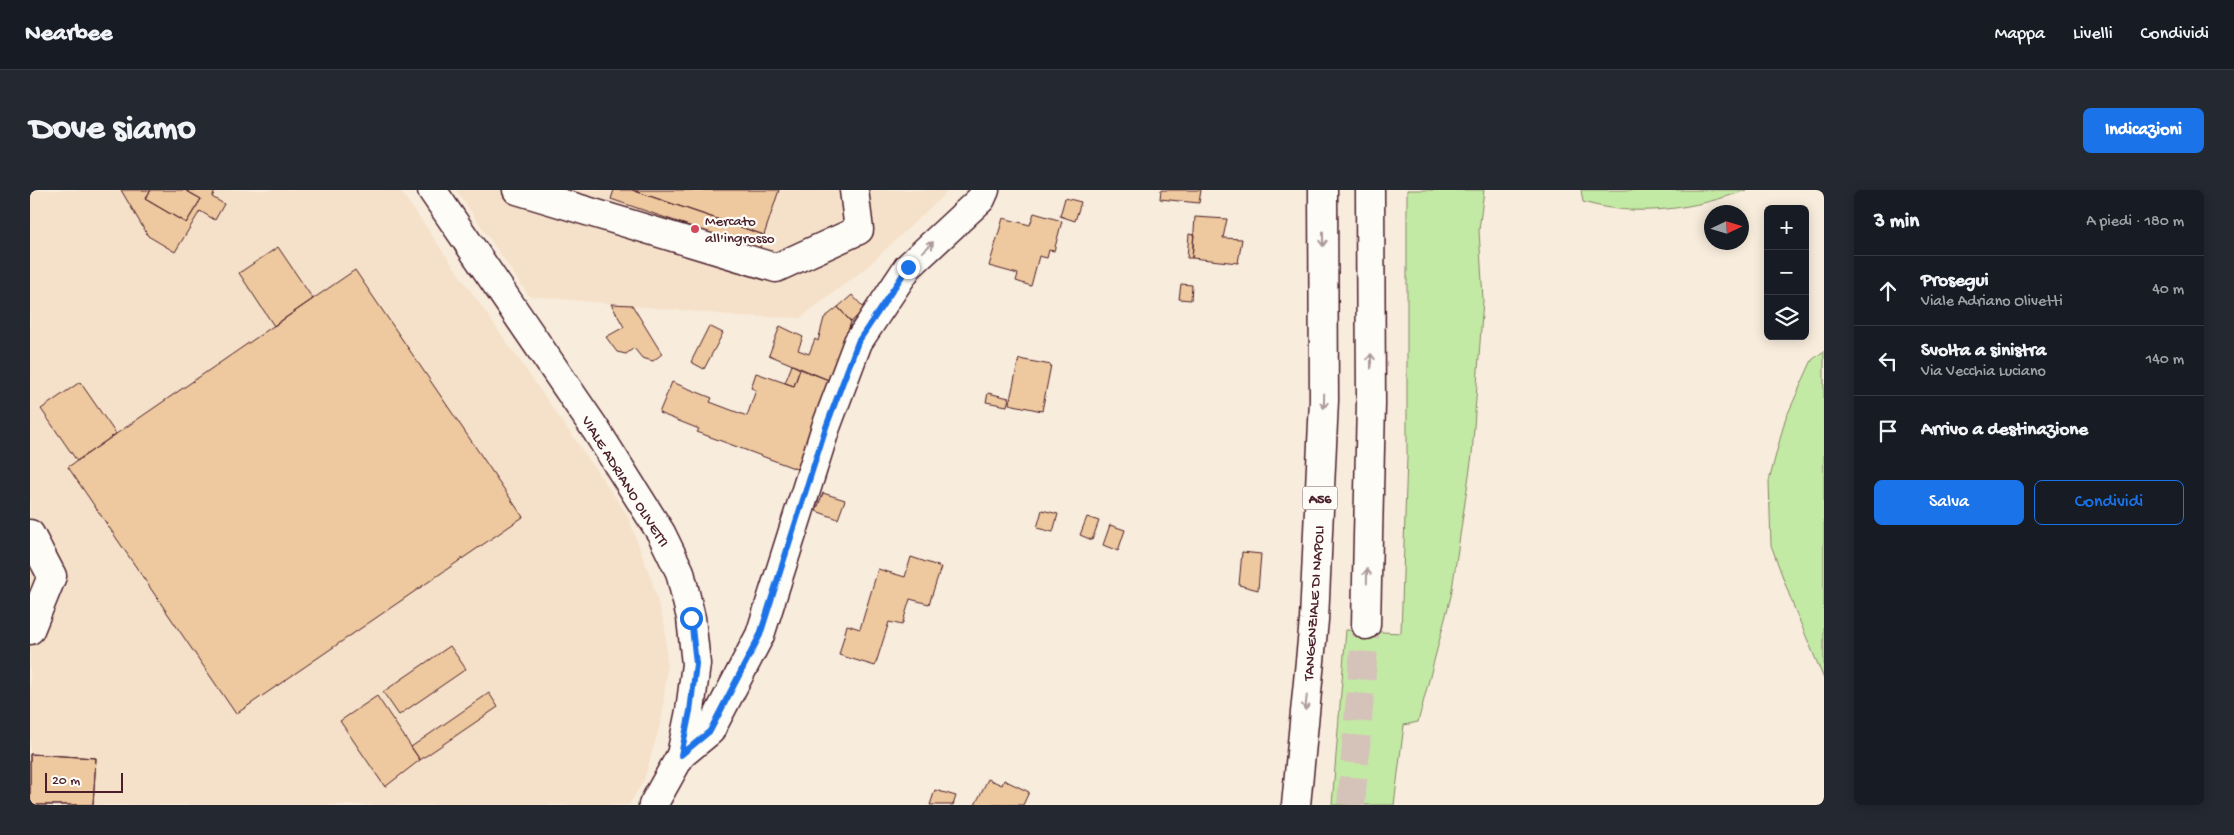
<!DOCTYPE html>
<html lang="it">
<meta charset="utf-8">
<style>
body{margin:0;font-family:"Gochi Hand",sans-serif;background:#242831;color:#f1f3f6}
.controls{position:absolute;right:15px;top:15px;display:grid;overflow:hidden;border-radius:8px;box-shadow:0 2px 12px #0003}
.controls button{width:45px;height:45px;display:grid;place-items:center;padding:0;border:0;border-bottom:1px solid #363941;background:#171b24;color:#f1f3f6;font:25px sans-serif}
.compass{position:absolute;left:1674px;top:15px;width:45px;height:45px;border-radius:50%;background:#171b24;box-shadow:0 2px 12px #0003;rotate:86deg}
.scale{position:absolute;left:15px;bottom:12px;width:78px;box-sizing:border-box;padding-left:5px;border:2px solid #4a1f2b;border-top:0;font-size:14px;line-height:18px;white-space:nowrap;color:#4a1f2b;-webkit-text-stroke:4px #fdfcf7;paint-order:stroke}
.stop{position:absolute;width:15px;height:15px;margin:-11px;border:4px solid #1a73e8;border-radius:50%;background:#fff}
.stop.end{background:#1a73e8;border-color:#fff;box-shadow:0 1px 5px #0008}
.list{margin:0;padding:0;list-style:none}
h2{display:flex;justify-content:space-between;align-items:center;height:65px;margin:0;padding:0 20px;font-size:21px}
h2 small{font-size:16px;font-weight:400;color:#9ea1a6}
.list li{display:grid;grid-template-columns:32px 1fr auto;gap:15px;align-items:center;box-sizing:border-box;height:70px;padding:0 20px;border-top:1px solid #363941}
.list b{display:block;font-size:19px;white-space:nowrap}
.list p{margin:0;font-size:16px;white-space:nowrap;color:#9ea1a6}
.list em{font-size:16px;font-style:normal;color:#9ea1a6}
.actions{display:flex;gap:10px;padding:15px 20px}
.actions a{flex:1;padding:11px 0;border:1px solid #1a73e8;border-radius:8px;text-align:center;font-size:18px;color:#1a73e8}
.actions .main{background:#1a73e8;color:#fff}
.icon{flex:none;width:28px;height:28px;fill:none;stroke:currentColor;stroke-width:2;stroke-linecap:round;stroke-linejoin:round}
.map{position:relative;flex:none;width:1794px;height:615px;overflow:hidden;border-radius:8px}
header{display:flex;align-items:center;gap:30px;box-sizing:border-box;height:70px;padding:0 25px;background:#171b24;border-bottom:1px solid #363941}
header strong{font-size:24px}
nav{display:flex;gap:28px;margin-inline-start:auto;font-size:18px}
.intro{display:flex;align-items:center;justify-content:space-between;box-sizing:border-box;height:120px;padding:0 30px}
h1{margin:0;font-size:35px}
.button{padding:12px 22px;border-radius:8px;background:#1a73e8;color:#fff;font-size:18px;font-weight:700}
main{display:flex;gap:30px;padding:0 30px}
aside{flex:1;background:#171b24;border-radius:8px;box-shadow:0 2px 12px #0003}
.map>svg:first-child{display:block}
</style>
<header>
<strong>Nearbee</strong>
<nav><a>Mappa</a><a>Livelli</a><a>Condividi</a></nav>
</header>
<div class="intro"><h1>Dove siamo</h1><a class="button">Indicazioni</a></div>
<main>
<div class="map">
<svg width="1794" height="615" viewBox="0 0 1794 615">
<rect width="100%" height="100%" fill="#f8ecdc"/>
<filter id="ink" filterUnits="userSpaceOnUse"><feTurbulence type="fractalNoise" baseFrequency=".02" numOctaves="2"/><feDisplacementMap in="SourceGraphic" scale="10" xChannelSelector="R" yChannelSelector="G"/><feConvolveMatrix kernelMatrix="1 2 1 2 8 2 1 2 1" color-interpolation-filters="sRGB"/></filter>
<g filter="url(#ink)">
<path fill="#f5e1c9" d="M0,0H370L597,324L621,388L635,436L637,478L632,528L614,590L599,615H0Z
M426,0H919L836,78L770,128L711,126L499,106Z"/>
<path fill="#c3eaa4" stroke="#868468" d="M1377,0H1454L1449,40L1453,110L1442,265L1421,406L1388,532L1374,535L1364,615H1302L1316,440L1371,443L1377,267Z
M1551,0H1716C1665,19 1606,28 1553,12Z
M1794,161V489L1763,415L1741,355L1739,291L1755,230L1782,170Z"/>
<path fill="#eec89e" stroke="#4a1f2b" d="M91,0H121L115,9L156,33L171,9L155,0H186L182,7L194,14L185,30L170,21L145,62L118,46Z
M121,0H155L171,9L156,33L115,9Z
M584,0H602L734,45L729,60L581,9Z
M602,0H749L734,45Z
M1131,0H1171L1169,13L1130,9Z
M1035,8L1051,12L1045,31L1030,26Z
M1004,23L1032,31L1024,61L1019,60L1017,68L1009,66L1001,96L986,91L988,84L959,76L973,28L1000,35Z
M1165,27L1197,29L1193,48L1212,49L1208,73L1162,68Z
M1159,44L1164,45L1162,68H1157Z
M248,57L283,109L244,136L209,83Z
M325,80L493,327L206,524L38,277Z
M1151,94L1162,95L1161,110L1149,109Z
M822,105L835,119L821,132L808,117Z
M581,114L602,115L632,164L623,171L612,168L604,158L596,164L587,162L576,147L594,137Z
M808,117L821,132L801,191L739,165L750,136L773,147L768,160L779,164L785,149L788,151L794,128Z
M679,136L693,143L674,179L661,172Z
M989,169L1021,175L1012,221L979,214Z
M762,175L770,179L764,196L755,193Z
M770,179L801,191L772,281L667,242L669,239L629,223L642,192L682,208L680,212L717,226L726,200L721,198L726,183L764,196Z
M50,192L86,244L47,271L11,219Z
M958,203L979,208L977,216L956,212Z
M793,303L815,310L808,329L786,321Z
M1012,320L1028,324L1023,342L1007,338Z
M1057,327L1069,331L1062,350L1050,345Z
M1080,335L1095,340L1088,361L1073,355Z
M1212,362L1231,364L1228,400L1209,395Z
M881,367L911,377L899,414L880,409L872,435L859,432L845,476L809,465L817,435L830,439L848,379L875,387Z
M420,456L436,479L369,525L353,502Z
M459,503L468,517L390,570L381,557Z
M347,506L390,570L355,597L310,531Z
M0,564L66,568L63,615H0Z
M0,564L66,568L63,615H0Z
M958,589L972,595L974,590L999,602L993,615H945Z
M905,600L926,606L923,615H900Z"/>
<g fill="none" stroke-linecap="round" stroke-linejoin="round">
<path stroke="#d5c3b9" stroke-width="28" stroke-dasharray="28 14" stroke-linecap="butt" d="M1321,615L1336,435"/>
<g stroke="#4a1f2b" stroke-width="31">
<path id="minor" d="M487,0L746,78L829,40L824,0
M0,344L22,386L0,440
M651,565L680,541L730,445L796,237L828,152L878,77L951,9L955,0"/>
</g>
<g stroke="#4a1f2b" stroke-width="31">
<path id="major" d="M402,0L566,240L631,343L650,382L661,428L666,474L660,521L651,565L623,615"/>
</g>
<g stroke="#4a1f2b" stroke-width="31">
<path id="highway" d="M1336,435L1341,213L1340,0
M1266,615L1284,430L1294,210L1293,0"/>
</g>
<use href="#minor" stroke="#fdfcf7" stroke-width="28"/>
<use href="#major" stroke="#fdfcf7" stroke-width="28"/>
<use href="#highway" stroke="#fdfcf7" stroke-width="28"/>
</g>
<defs><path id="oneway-shaft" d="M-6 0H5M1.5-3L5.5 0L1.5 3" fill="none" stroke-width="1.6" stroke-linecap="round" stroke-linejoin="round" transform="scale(1.25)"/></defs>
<g stroke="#ac999b">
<use href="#oneway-shaft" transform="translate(1293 49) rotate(90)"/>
<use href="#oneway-shaft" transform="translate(898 57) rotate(-43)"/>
<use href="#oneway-shaft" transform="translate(1341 171) rotate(-90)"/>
<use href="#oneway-shaft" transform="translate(1294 211) rotate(91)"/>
<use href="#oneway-shaft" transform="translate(1337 386) rotate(-89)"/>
<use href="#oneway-shaft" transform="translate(1276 513) rotate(96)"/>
</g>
</g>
<g fill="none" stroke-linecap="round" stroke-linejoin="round" filter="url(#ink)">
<path stroke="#1a73e8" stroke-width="6" d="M661,428L666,474L660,521L651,565L680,541L730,445L796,237L828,152L878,77"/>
</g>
<circle fill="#d1495b" stroke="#fdfcf7" stroke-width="2" cx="665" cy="39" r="5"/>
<g text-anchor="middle" stroke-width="4.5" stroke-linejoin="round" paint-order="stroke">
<rect fill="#fdfcf7" stroke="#806168" stroke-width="1" x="1272.5" y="296.5" width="35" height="23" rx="4"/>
<g font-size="14" font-weight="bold" fill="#4a1f2b">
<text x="1290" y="313">A56</text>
</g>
<g font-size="15" fill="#4a1f2b" stroke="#fdfcf7" text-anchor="start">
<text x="675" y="35">Mercato<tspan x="675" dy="17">all'ingrosso</tspan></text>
</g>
<g font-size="15" fill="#4a1f2b" stroke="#fdfcf7">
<text transform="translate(596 291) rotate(58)" y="5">VIALE ADRIANO OLIVETTI</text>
<text transform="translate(1283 413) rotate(-86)" y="5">TANGENZIALE DI NAPOLI</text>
</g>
</g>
</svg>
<div class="controls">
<button>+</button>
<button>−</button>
<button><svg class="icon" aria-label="layers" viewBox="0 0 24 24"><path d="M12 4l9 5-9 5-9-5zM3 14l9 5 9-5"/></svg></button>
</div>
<svg class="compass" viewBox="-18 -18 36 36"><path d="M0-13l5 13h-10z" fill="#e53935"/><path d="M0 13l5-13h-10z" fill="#9ea1a6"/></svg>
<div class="scale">20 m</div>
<div class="stop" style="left:661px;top:428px"></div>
<div class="stop end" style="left:878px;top:77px"></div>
</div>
<aside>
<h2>3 min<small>A piedi · 180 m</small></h2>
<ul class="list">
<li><svg class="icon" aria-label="ahead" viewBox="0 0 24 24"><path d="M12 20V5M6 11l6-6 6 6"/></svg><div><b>Prosegui</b><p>Viale Adriano Olivetti</p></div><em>40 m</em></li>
<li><svg class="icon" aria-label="left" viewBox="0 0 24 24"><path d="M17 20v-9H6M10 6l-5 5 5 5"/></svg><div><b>Svolta a sinistra</b><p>Via Vecchia Luciano</p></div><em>140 m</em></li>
<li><svg class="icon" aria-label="arrive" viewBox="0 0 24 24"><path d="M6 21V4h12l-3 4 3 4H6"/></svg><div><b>Arrivo a destinazione</b></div></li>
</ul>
<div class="actions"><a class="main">Salva</a><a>Condividi</a></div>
</aside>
</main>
